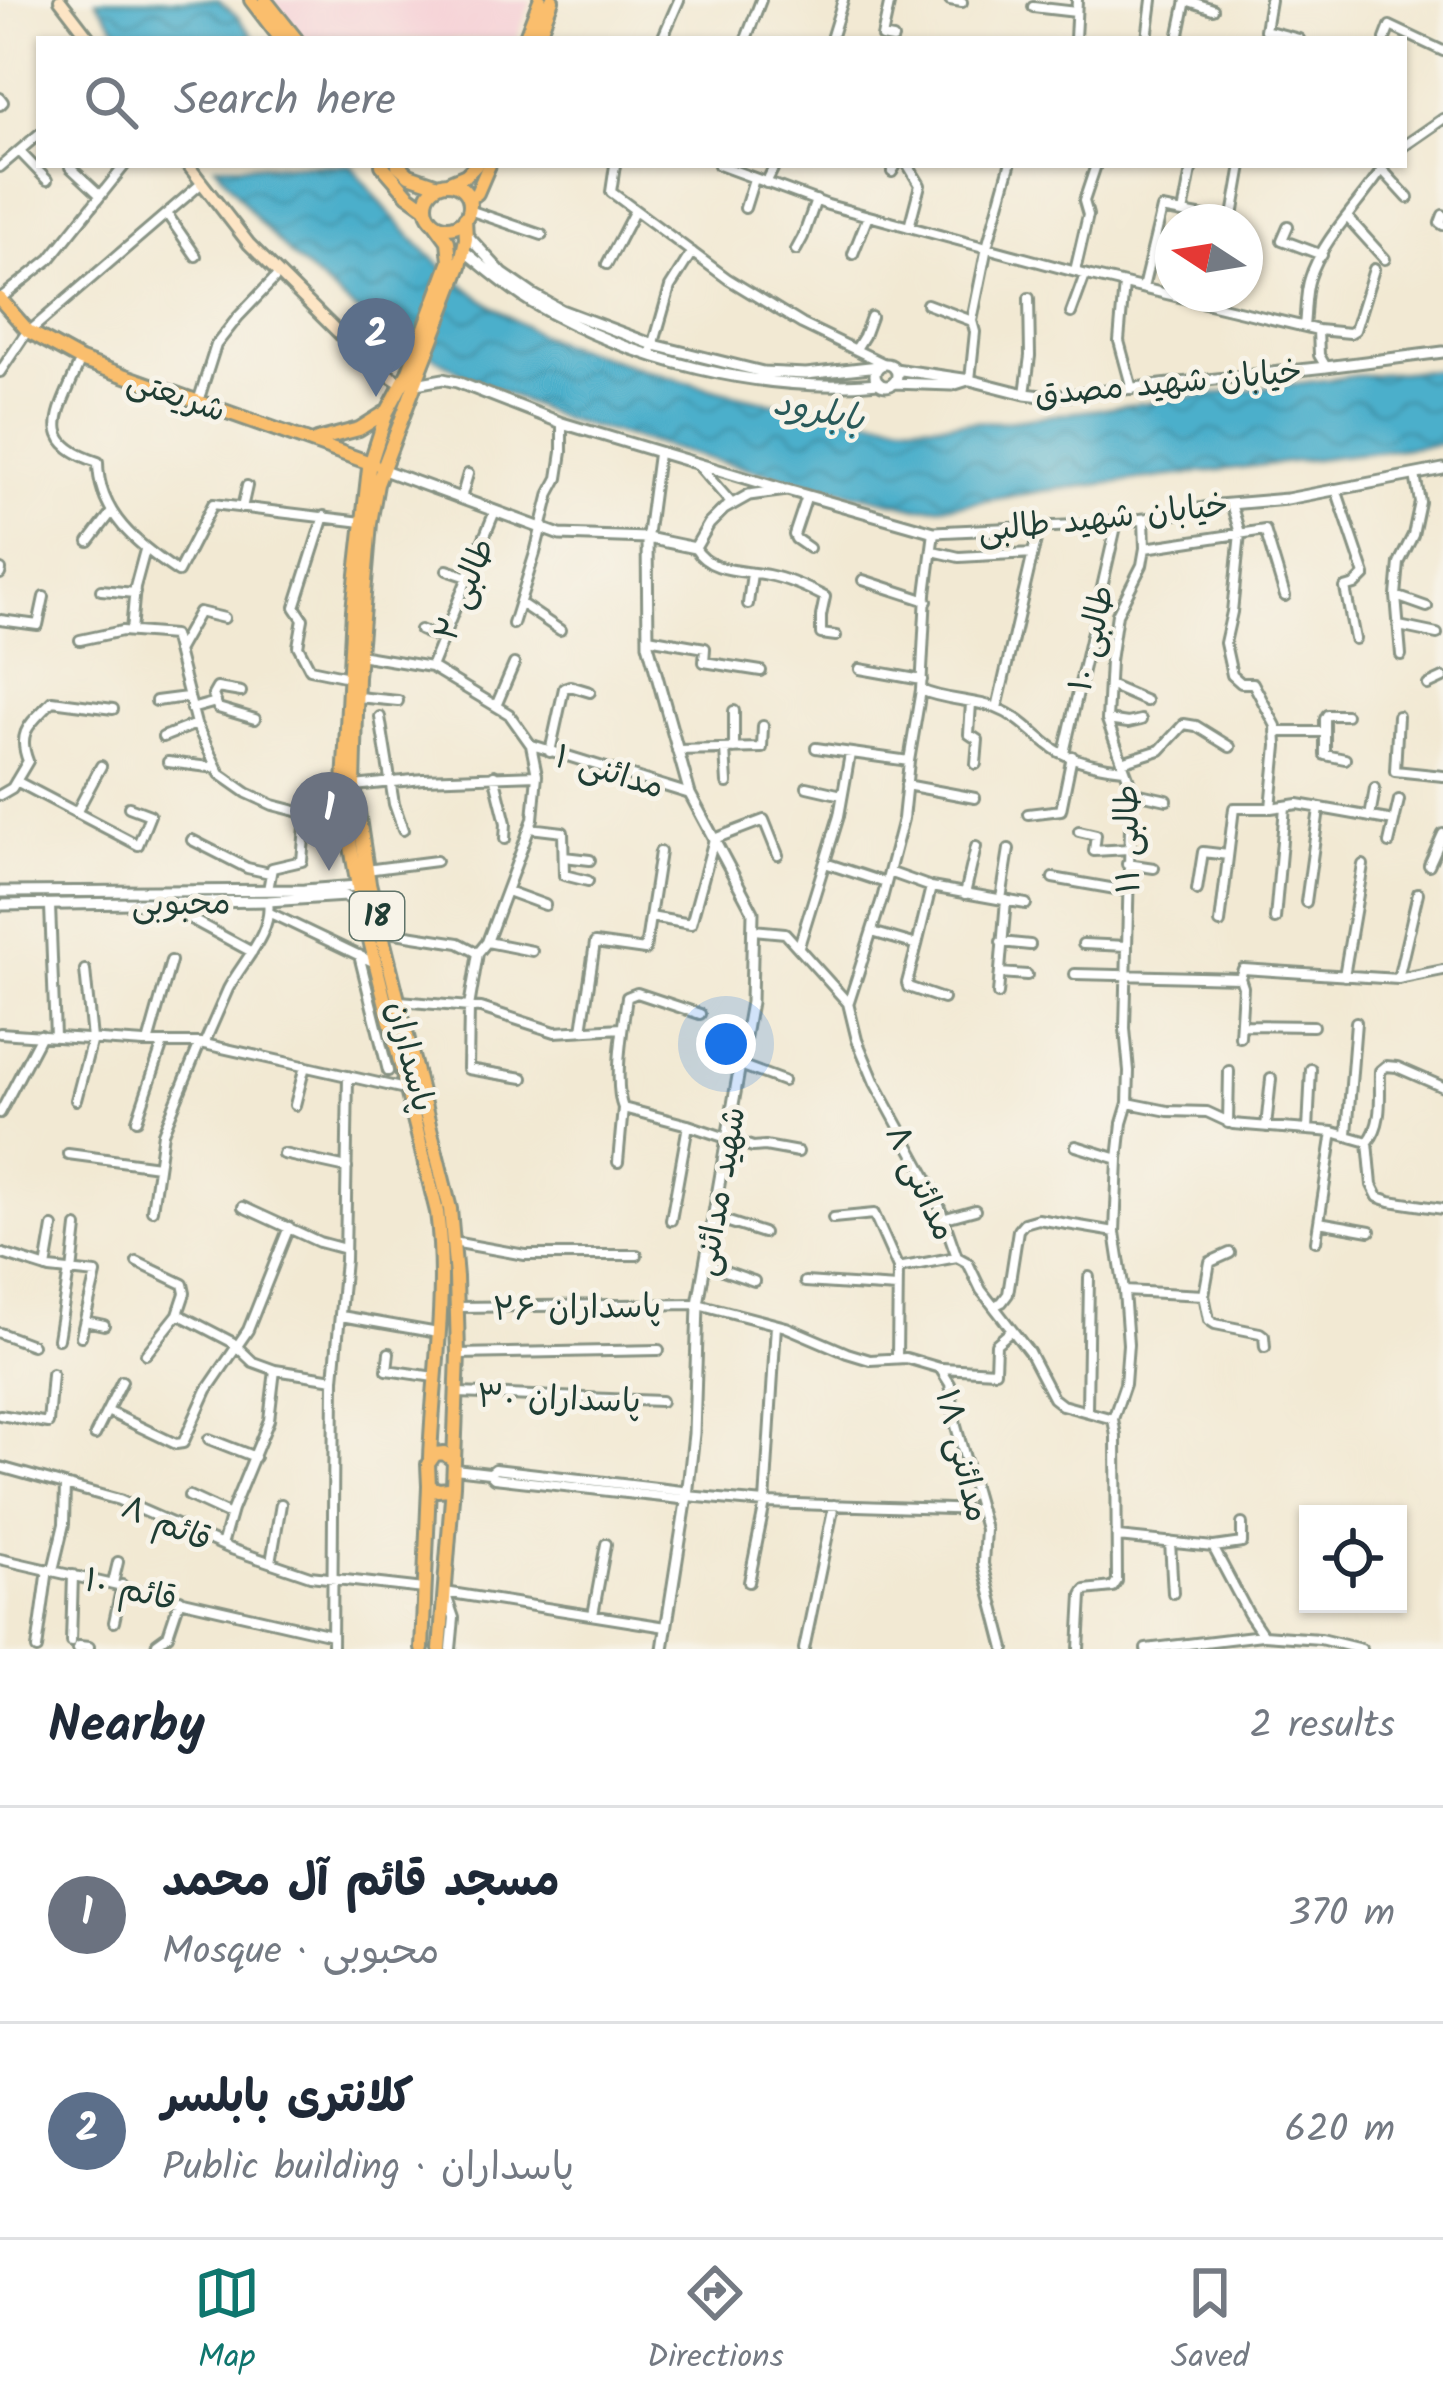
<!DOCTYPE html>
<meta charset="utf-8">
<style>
body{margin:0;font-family:Kalam,"Playpen Sans Arabic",sans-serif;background:#f6f6f7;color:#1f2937}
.controls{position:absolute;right:36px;bottom:36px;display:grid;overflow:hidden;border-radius:0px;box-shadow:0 3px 9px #0004}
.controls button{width:108px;height:108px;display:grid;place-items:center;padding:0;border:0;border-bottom:3px solid #e0e1e3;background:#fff;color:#1f2937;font:60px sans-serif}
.compass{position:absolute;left:1155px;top:204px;width:108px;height:108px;border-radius:50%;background:#fff;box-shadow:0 3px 9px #0004;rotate:282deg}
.you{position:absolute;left:726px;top:1044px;width:42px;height:42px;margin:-30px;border:9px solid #fff;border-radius:50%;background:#1a73e8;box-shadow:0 0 0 18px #1a73e833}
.badge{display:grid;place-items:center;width:78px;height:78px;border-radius:50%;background:#0f766e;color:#fff;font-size:39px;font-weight:700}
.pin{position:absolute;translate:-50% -99px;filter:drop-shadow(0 3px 6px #0008)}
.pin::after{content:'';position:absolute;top:63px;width:42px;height:36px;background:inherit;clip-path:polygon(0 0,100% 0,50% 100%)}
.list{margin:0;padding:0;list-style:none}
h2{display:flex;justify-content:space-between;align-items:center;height:156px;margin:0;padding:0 48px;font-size:51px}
h2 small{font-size:39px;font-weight:400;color:#747a83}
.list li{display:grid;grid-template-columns:78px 1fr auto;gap:36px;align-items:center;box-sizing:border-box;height:216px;padding:0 48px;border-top:3px solid #e0e1e3}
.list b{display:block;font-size:45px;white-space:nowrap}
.list p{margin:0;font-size:39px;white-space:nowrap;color:#747a83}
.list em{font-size:39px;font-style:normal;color:#747a83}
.icon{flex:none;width:66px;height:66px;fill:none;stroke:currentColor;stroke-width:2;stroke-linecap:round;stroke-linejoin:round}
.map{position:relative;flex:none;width:1443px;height:1649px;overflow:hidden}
.search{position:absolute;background:#fff;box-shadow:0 3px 9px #0004;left:36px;right:36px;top:36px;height:132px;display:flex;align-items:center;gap:30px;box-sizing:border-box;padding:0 42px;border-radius:0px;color:#747a83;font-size:45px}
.sheet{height:588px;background:#fff}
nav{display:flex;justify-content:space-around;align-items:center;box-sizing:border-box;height:168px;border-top:3px solid #e0e1e3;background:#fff;font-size:33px;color:#747a83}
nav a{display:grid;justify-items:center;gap:6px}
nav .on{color:#0f766e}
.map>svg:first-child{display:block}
</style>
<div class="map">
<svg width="1443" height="1649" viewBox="0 0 1443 1649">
<defs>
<pattern id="water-waves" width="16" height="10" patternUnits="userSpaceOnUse" patternTransform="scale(3)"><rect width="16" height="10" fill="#4cafcb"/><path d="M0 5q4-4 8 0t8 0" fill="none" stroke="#3f90a6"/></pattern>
</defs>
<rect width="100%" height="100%" fill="#f7f3e8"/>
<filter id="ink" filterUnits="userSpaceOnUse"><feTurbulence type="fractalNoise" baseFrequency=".00833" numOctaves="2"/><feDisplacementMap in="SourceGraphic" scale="24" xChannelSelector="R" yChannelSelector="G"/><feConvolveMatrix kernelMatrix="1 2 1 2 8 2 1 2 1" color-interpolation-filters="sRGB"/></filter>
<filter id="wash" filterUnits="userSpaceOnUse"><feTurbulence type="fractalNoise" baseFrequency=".004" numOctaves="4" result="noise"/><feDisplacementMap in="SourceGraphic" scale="48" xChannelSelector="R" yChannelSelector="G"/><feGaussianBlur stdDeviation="2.7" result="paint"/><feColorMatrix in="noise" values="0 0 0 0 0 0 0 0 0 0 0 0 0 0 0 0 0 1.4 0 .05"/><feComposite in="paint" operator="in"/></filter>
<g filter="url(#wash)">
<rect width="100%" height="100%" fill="#f2e9d3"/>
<path fill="#f6cfd5" d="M272,0H531L516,39H303Z"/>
<path fill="url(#water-waves)" stroke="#367680" stroke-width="3" d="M96,0H218L236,15L255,39H124Z
M215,165H351C404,235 455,288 533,331C553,343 579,349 602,356C702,390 810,415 916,423C944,425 971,420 999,422L1354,376L1443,369V444L1042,491L965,504L918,508L725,463L561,418L463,374L351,307L296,260L260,223Z"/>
</g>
<g filter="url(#ink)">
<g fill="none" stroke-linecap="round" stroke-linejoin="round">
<g stroke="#889384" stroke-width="14">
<path id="minor" d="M890,0L882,37L893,39
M950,0L962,2
M1270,0L1265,30L1299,39
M1033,7L1076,12
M662,39L679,0
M746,39L761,0
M831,39L843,0
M1075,39L1077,0
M1147,39L1152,0
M1178,39L1186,0L1213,9
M1385,39L1390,26L1443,51
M0,98L3,102L0,105
M1404,146L1443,119
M19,151L47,180
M615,165L611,192L728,279L802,324L885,364
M719,165L828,205L1091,276L1318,330L1319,355L1326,367
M908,165L920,185L909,227
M1378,165L1408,198
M0,167L39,134
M70,167L100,195
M892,172L896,165
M766,183L775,165
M745,208L754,179
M469,210L542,235
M1183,213L1192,165
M167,214L196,256
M1443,215L1440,223L1443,225
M1347,217L1385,259
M1232,222L1242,165
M1288,226L1282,240L1322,255
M796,250L803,237L816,200
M853,254L868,216
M607,264L635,210
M1075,271L1088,215L1084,201L1096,165
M1124,284L1119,341L1132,389
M1143,288L1162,209L1230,222
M1,298L50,259L125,165
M927,304L972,321
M1071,313L1085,275
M1304,326C1306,311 1305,292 1310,278C1323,237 1363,201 1385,165
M1318,330L1350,333L1355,330L1374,269
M856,349L864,336L871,317
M652,350L670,287L692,252
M78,366C59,413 35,442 98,462C98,514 138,545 178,572L213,504L362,522
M0,372L24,336L202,183
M970,380L975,332L972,321L987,247L1010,165
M1025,394L1030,356L1029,298
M196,408L216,345L238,317L279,274
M698,465L732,504
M1336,489L1365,575L1355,585L1345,588L1355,639
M807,496L794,535L796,539L809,548
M461,498L468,474
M1231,504L1240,533L1232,612L1225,643L1232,675L1241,683H1253L1276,726L1277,746L1271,808
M242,508L247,486
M324,516L295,607L303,619L298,646L310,669L349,677
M647,538L658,454
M89,542L111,513
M695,548C709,573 743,570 768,575C788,579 806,587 825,597L821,616V634L836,636
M1145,548L1265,530L1285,596
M933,551L959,557L1033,553
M447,570L468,577
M0,574L1,570
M863,580L927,601
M101,590L135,593
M1396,596L1427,607
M520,603L560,630
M748,604L752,573
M0,620L38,625L44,597
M513,624L535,553L550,493L558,478L562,452V423
M1399,626L1437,634
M420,630L442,639
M131,631L135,587L145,550
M648,638L705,648L704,662L761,671
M80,640L122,631L173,635L196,724L220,774L247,793L273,805L346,824
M177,651L199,612L224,618
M359,655L431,667L509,714L531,745L537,775L533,819L487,942
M1401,655L1396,596L1399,563L1413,535L1420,502L1415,475
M431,667L495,511
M860,669L922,680
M1109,685L1146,701
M1428,685L1443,678
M921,690C945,701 972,699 996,708C1023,718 1037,739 1059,752C1079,762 1102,767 1124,769
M241,692L217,688L213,695L218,708L255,719
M358,697L398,701
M156,701L187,697
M971,703L969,734L978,740L976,764
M496,706L514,664
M997,708L1039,527
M191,709L216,702
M734,711V749
M1398,716L1395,771L1443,776
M380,717L394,804L403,830
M1107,720L1128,723L1141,720
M1276,732H1325
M163,737L196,724
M532,745L690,794
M816,748L909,761
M725,749L727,783
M677,750L762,748L763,726
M550,752L564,688L570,686L590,692
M1064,753L1117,522
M1345,759L1325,755V719L1327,715H1346
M168,762L217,768
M1122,762L1160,750L1184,724L1196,726L1230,747
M494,775L506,823L505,839
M16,781L138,845L150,815L129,807
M906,785L975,798
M354,786L423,779L537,775
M807,787L842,795
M1131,792L1167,800
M0,795L12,788L28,761C16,730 32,723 52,701L113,709
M76,813L101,766
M1028,814L1061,810L1072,756
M1370,817L1375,788
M530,828L563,832L564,875L588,881
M1079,831L1096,835L1094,851L1128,849
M192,840L247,868L270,873
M1389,843L1399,800
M564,857L590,860
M825,863L886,883
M1127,864L1154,868
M1429,865L1443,834
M366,870L436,861
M889,872L931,887L1026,904
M1053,878L1127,891
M268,890L272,868L302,861L306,815
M1197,890L1203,852L1228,855
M507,891L545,905
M965,894L976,847
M1001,899L1009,849
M187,902V917L252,952
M1306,902L1319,809
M50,906L55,1036
M270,913L377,964
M650,917L660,852
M1275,919L1285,807
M1220,923L1234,808H1271L1298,804L1394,821
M753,930L785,933L848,1003L857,1040L875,1083L934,1191L957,1257L968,1263L981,1290L1029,1352L1053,1398L1062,1405L1113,1419
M382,931L459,943L478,953L487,942L532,951
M872,932L917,945L931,887
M1001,942L1030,945
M1083,944L1127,946
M917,945L907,983L908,987L943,999
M799,946L839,816L850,754
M478,953L469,1007L468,1069L523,1078
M359,955L388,1071
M1000,973L1027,975
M1075,974L1240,978L1243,987L1240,1037
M1344,976L1363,865
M1240,978L1243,969L1398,979L1443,970
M1398,979L1418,893
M998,994L1006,900
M400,1001L481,1008L555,1032L622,1028
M849,1002L882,899L903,819L909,761L921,690L926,594L934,532
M700,1014L637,993L627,997C623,1024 613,1084 623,1108L688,1125L753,1147L765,1146L798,1152
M1242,1025L1313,1026
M582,1030L595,943L645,950L650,917L691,924L714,839L764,820L778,855
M0,1033L144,1043H200L405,1089
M148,1043L171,961
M204,1044C212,1026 220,1007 228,989C242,962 273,933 268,901
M740,1065L783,1081
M76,1100L92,1039L85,970
M1128,1103L1168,1111L1207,1112L1233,1124L1333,1132L1368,1142C1384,1122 1379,1095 1380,1071L1386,1066L1397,1067L1443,1087
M295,1105L305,1066
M0,1113L41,1035
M137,1120L163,1043
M1228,1123L1229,1071
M1266,1127L1271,1079
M1308,1130L1311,1069
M1347,1134L1356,1022
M1368,1142L1372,1185L1378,1197L1390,1201L1443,1209
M1076,1146L1118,1159
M68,1154L158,1166
M283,1154L347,1168
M618,1162L623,1108
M243,1207L319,1242L345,1249
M152,1210L163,1133L200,1043
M713,1217L763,1233
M833,1218L874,1214L898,1268
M942,1219L975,1210
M671,1220L688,1125
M1319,1222L1370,1231
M1316,1241L1333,1132
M453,1242L525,1255H637
M0,1253L50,1269L96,1274L81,1336
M1230,1253L1210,1262L1204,1295L1209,1320L1215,1324L1260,1333L1264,1336L1265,1347
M137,1262L183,1284L185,1293L178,1314L232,1342L253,1362L275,1370L334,1379
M705,1264L754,1281
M46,1268L53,1227
M72,1272L77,1227
M805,1282L897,1288
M1124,1291L1204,1295
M994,1306L1002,1302L1008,1294L1018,1230L1024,1223L1038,1219L1115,1232
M458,1307L698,1304L786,1327L847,1353L870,1360L906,1358L940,1368L950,1384L956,1426L985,1529L983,1564L1005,1649
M341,1316L438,1333
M85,1321L104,1325
M0,1333L32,1345
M58,1339L69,1271
M389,1353L387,1370L434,1377
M146,1354L178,1314
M458,1354L659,1350
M897,1358L898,1268L957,1257
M942,1368L995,1371L996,1344L1010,1332
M122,1381L107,1411L176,1444L183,1443L207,1390L248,1330L289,1227
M458,1393L661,1401
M1087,1410L1089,1277
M0,1415L48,1423L52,1374
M95,1435L107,1411
M209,1439L255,1457
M0,1467L119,1500L231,1549L310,1576L424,1589
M455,1469L489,1473L494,1478L680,1499L687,1496L765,1503L980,1510
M490,1473L495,1469L682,1491L686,1495
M189,1496L230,1515
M1118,1537L1213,1547L1248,1613L1263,1635L1320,1639L1361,1649
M1170,1542L1173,1593
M222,1545L232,1510L269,1420L275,1370
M1214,1547L1242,1543V1524
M0,1559L332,1635
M271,1562L281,1504
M53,1570L64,1524L65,1485
M749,1582L765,1503L776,1325
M113,1583L118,1562
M593,1615L606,1544
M114,1622L122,1585
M71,1642L73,1575
M37,1649L48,1569
M78,1649L79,1646L89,1647
M155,1649L157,1643L168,1635L180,1599
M332,1649L334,1379L345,1260L348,1076
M451,1649L454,1618L445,1592L666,1627
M804,1649L834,1505
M1079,1649L1082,1595L1085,1590L1113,1587L1117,1581L1116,1436L1113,1419L1125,1384L1128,1344L1124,1291L1115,1232L1118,1159L1122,1123L1128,1103L1129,1071L1125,1029L1131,786L1107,720L1110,661L1117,614L1142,565L1145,548L1144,519
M1146,1649L1262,1635"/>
</g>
<g stroke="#889384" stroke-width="15">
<path id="tertiary" d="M467,235L503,274L532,294L561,310L654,345L763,372L806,374L879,366
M464,251C486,268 507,287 531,302C631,361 763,394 879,383
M875 375a11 11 0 1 1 22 0a11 11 0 1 1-22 0Z
M895,369L970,380L1025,394L1051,397L1326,367L1443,352
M893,383L952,385L965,381
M416,384L443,379L457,382L562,423L782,489
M381,469L560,535L647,538L695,548L709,524L724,509L749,495L787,490L934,532L1088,525L1154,518L1218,505L1287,499L1443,469
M647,538L648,644L690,794L753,912L751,1002L698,1304L694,1434L687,1496L663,1649
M0,892L304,890L357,886
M0,905L268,901L345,896L361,904"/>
</g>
<g stroke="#889384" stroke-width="16">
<path id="secondary" d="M60,0L90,39
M188,165L249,244L370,364L403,384"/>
</g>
<g stroke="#889384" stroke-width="18">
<path id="primary" d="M251,0L281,39
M265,0L296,39
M525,39L540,0
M537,39L552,0
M382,165L408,195L426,208
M398,165L409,175L438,185
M447,183L466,175L476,165
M426 205a22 22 0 1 1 44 0a22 22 0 1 1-44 0Z
M469,199L477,193L489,165
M0,299L28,331L81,360L373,464
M317,440L359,429L386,412
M444,1453L454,1461L453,1485L449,1489L438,1490L429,1486L428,1464L435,1454Z
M430,1458C433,1376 448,1295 437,1212L361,904L347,824L344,785L353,610L369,468L387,412L408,373L450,261L448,241L434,222
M454,1461L458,1354L456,1277L450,1209L369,883L354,786L357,677L370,523L377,484L460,266L466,239L465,218
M422,1649L429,1486
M440,1649L453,1485"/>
</g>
<use href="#minor" stroke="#fff" stroke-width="8"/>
<use href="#tertiary" stroke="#fff" stroke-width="9"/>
<use href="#secondary" stroke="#fde5c5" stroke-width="10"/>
<use href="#primary" stroke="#fabe6d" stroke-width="12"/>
</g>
</g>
<g text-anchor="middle" stroke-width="10" stroke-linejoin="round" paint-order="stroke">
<rect fill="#f7f3e8" stroke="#60746a" stroke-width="3" x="350" y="892" width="54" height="48" rx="9"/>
<g font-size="30" font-weight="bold" fill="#1f3d34">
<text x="377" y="926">18</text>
</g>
<g font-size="33" fill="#1f3d34" stroke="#f7f3e8">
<text transform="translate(1168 381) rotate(-5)" y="12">خیابان شهید مصدق</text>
<text transform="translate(177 394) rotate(19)" y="12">شریعتی</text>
<text transform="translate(1103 516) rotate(-6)" y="12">خیابان شهید طالبی</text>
<text transform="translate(463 589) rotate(-68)" y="12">طالبی ۲</text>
<text transform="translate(1090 638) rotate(-77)" y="12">طالبی ۱۰</text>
<text transform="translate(610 770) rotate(17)" y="12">مدائنی ۱</text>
<text transform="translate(1126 839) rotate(-91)" y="12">طالبی ۱۱</text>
<text transform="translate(181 902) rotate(-1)" y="12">محبوبی</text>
<text transform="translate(412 1056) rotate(76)" y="12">پاسداران</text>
<text transform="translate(922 1182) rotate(65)" y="12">مدائنی ۸</text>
<text transform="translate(718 1191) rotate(-80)" y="12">شهید مدائنی</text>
<text transform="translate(577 1306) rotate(-1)" y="12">پاسداران ۲۶</text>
<text transform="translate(559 1397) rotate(2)" y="12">پاسداران ۳۰</text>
<text transform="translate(964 1455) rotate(76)" y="12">مدائنی ۱۸</text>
<text transform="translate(167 1522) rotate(23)" y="12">قائم ۸</text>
<text transform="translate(131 1588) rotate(13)" y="12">قائم ۱۰</text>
</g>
<g font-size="36" font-style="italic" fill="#2a5a5a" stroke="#f7f3e8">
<text transform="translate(819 409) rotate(11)" y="13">بابلرود</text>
</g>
</g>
</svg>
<div class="controls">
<button><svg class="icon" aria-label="locate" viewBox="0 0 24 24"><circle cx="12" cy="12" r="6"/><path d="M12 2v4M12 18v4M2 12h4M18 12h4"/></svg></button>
</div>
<svg class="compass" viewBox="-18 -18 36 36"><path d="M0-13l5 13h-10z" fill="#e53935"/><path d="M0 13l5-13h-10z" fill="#747a83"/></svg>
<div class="you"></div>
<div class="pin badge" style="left:329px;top:871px;background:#6b7280">1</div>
<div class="pin badge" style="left:376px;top:397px;background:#5c6f8a">2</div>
<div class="search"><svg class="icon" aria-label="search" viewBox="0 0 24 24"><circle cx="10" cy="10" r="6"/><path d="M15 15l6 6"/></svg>Search here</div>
</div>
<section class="sheet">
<h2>Nearby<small>2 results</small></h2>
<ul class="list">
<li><span class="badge" style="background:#6b7280">1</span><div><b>مسجد قائم آل محمد</b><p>Mosque · محبوبی</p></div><em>370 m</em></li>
<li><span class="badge" style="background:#5c6f8a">2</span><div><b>کلانتری بابلسر</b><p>Public building · پاسداران</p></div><em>620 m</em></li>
</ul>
</section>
<nav>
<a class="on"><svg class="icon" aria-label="map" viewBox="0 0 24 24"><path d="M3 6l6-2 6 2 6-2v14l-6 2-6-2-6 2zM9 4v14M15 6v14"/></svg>Map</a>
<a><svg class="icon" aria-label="directions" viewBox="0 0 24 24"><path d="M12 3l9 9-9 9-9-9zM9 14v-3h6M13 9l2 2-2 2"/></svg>Directions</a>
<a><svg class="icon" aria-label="saved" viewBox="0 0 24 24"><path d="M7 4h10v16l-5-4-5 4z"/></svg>Saved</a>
</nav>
